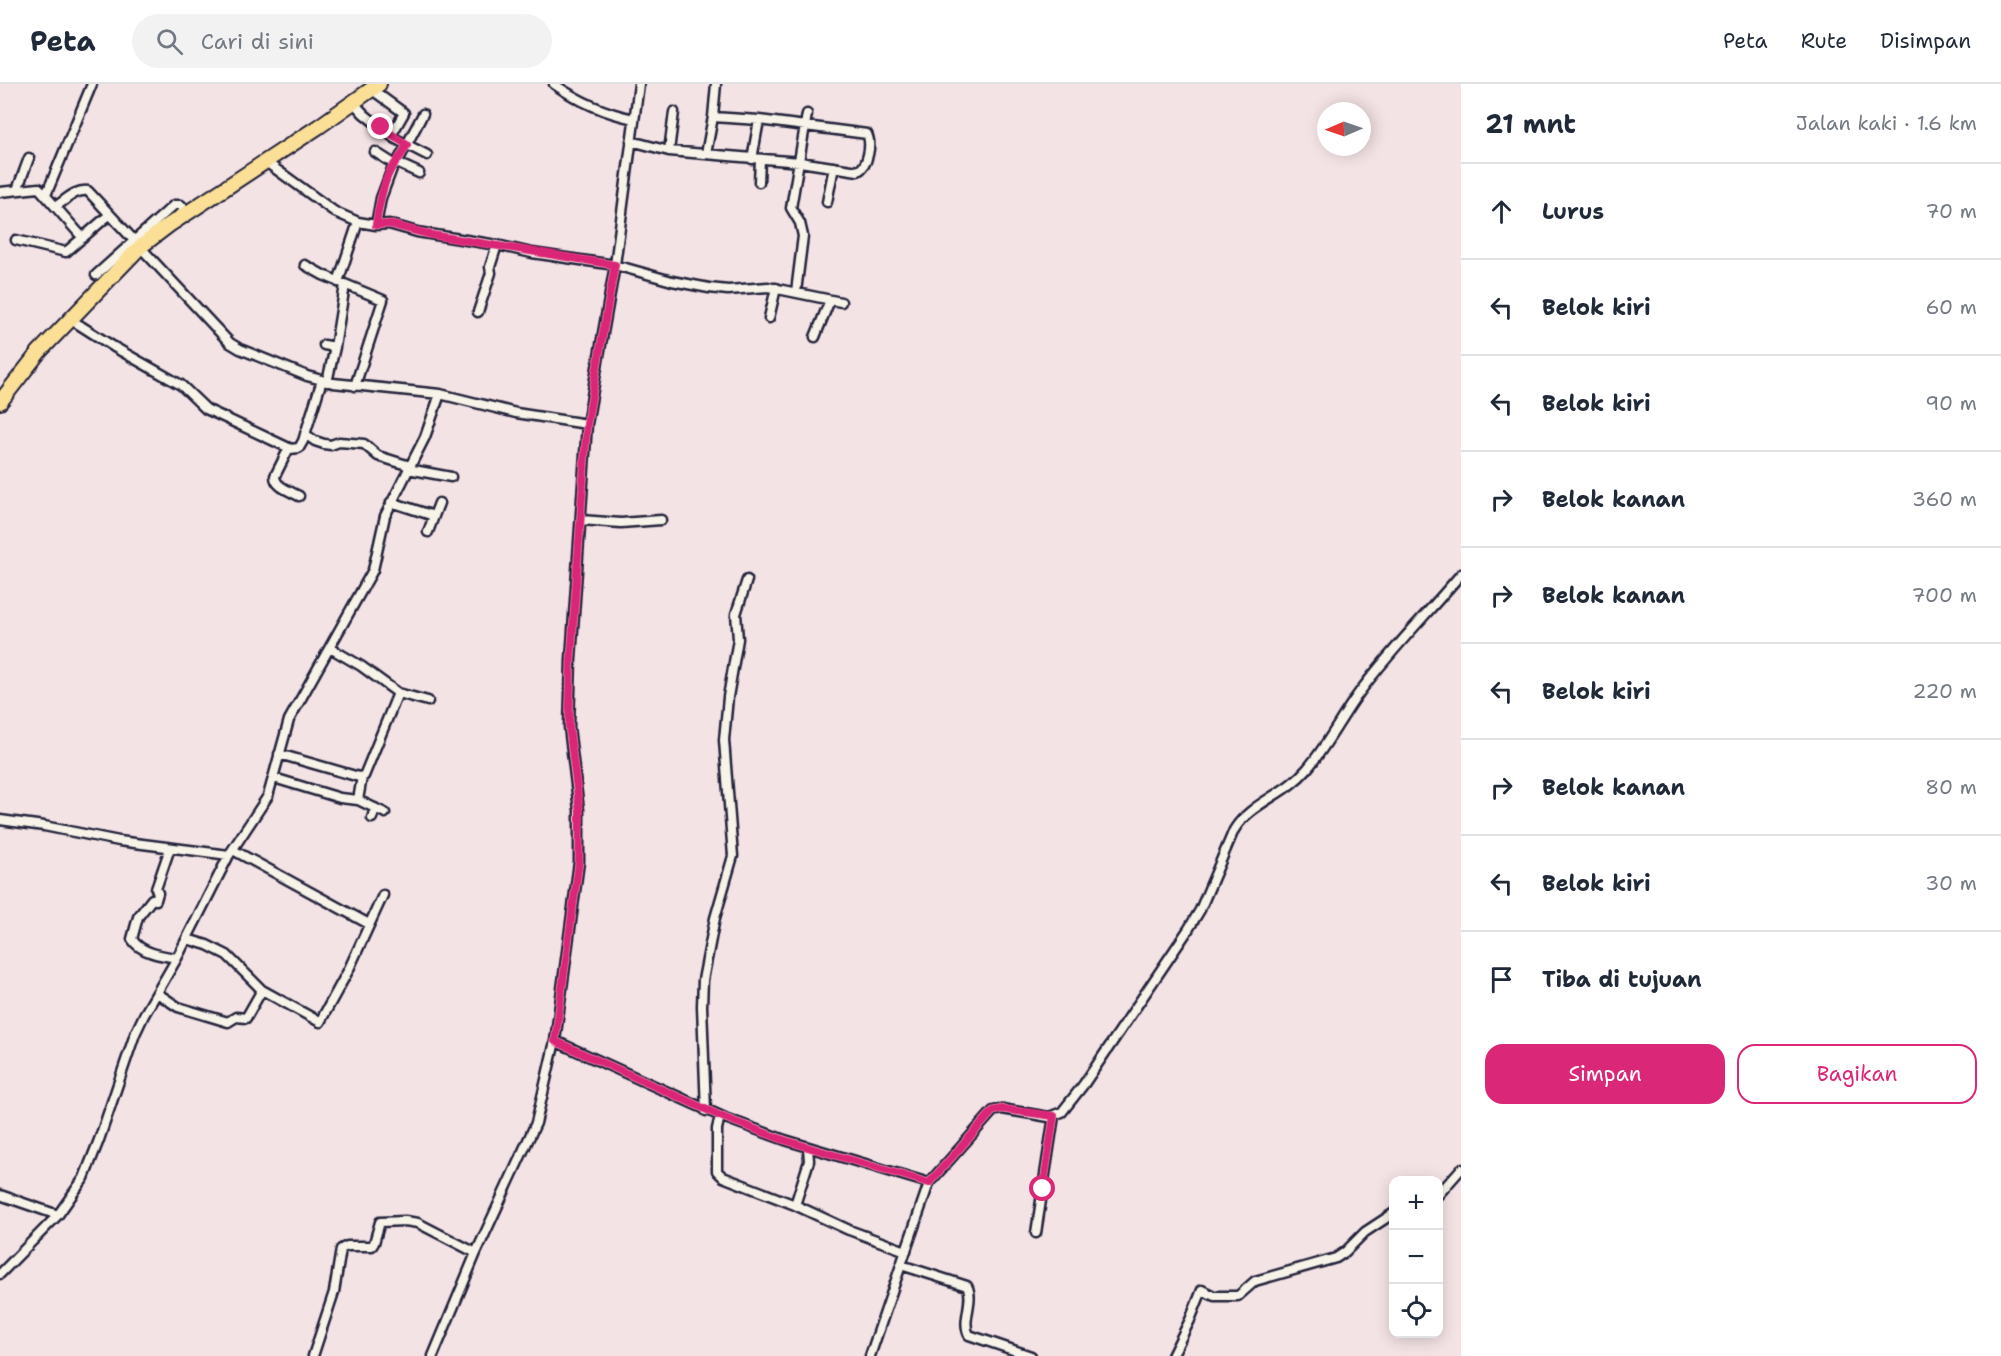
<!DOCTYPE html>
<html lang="id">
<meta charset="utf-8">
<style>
body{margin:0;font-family:"Shantell Sans",sans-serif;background:#f2f2f3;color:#1f2937}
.controls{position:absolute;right:18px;bottom:18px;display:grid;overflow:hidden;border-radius:12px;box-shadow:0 3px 15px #0003}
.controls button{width:54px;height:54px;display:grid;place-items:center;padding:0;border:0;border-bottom:2px solid #e0e1e3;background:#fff;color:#1f2937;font:30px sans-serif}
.compass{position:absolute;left:1317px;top:18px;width:54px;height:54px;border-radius:50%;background:#fff;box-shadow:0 3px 15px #0003;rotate:268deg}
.stop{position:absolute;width:18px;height:18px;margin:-14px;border:4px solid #db2777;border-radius:50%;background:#fff}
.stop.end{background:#db2777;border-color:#fff;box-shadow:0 2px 6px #0008}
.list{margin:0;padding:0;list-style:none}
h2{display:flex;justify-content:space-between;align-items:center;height:78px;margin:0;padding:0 24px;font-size:26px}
h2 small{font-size:20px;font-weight:400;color:#747a83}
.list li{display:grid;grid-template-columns:39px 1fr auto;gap:18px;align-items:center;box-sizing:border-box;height:96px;padding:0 24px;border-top:2px solid #e0e1e3}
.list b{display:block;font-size:22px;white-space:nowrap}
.list em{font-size:20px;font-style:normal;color:#747a83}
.actions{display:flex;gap:12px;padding:18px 24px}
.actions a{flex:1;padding:14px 0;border:2px solid #db2777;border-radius:18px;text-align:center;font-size:21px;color:#db2777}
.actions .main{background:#db2777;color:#fff}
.icon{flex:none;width:33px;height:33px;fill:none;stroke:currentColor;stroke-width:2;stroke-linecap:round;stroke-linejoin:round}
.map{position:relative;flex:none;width:1461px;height:1272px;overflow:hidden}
header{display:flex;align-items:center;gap:36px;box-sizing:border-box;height:84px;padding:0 30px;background:#fff;border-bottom:2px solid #e0e1e3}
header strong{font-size:28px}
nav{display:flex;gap:33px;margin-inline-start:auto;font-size:21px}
.search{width:420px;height:54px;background:#f2f2f3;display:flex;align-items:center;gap:15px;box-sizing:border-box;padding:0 21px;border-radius:33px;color:#747a83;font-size:22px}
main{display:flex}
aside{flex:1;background:#fff}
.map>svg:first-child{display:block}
</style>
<header>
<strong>Peta</strong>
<div class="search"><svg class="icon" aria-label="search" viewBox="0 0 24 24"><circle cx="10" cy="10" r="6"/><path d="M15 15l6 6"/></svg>Cari di sini</div>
<nav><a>Peta</a><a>Rute</a><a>Disimpan</a></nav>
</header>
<main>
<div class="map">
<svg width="1461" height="1272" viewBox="0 0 1461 1272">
<rect width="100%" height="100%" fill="#f4e3e5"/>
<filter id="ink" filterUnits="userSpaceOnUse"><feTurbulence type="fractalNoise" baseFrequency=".0167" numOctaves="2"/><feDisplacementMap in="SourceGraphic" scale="12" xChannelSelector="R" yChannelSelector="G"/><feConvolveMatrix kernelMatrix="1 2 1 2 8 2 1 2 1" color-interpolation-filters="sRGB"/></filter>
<g filter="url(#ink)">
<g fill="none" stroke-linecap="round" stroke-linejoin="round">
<g stroke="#22223b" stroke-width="13">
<path id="street" d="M554,0C578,17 605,29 634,35
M371,5L404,29L392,50
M353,18L364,30L394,54L427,71
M631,57L669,67L800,78L858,87C868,82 872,60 867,50L759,36L713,33
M669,67L674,28
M375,68L394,80
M706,70L713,33L716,0
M752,75L759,36
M266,78L335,128L358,138L376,141L389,140L417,148L497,161L532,169L615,181L672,197L709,204L728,206L768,203L841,218
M397,79L419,89
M759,98L760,76
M17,106L29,74
M0,108L39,104L83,154
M46,111L92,0
M827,118L834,83
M376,141L381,114L393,82L397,79L423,30
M16,156L66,168L109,131
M305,181L323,191L383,216L355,302
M96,191L174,121H181L188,128
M338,198L358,138
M796,208L803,152L800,139L791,124L807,30
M478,228L491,189L490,183L497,161
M769,234L776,204
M70,235L114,263L181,301L206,325L289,364L275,392C275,403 290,407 299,412
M815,253L830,216
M324,261L335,263
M327,298L335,263L345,201
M440,310L516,329L587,340
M305,350L315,357L324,360L331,361L339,358L364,360L378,372L410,382
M290,365L299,364L303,357L322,296
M408,385L451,393
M391,418L434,432L428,448
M434,432L439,419
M581,436L621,439L661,436
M398,609L428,617
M279,670L359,693L364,692L398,609L361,582L330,564
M362,693L358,716L385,729
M274,694L340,714L358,716
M372,734L375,724
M0,736L44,742L119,757L229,771
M170,764L156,805L158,809L156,816L152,815L138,833L132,855C140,869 163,872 177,874
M233,766L369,840
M187,855L207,861L227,871L262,906L320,938L348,887L383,811
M157,909L178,923L228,938L236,933L246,934L262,906
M555,957L725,1034L785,1056L929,1099L993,1027L1002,1025L1049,1033L1062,1028L1084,1000L1188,846L1200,826L1234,746C1250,719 1285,711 1307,685C1328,661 1342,631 1362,605C1392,565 1428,529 1461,490
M706,1027L702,922L703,896L715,834L733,772L724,656L728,613L738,555L736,530L747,496
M720,1032L717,1045V1087L723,1093L795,1121L849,1146L906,1167
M0,1111L58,1131
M1438,1111L1461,1085
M795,1121L809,1077L808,1063
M1036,1149L1054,1032
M901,1181L967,1202C975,1216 961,1236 969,1251L1031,1272
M0,1190L58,1131L84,1094L99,1056L135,950L144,931L177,874L229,771L268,712L289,636L373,486L385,432L425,353L440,310L333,299L307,292L240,265L230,259L214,242L88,107C76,105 66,116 56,122
M313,1272L334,1208L341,1165L347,1162H372L374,1159L380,1138L405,1137L418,1139L476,1169
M433,1272L476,1169L536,1039L555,957L579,778V726L569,643L571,575L587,340L615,181L639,0
M870,1272L929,1099
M1172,1272L1190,1236L1202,1206L1214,1212H1238L1255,1197L1336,1174L1345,1168L1365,1148L1394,1129"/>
</g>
<g stroke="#22223b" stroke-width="18">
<path id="primary" d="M0,318L39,268L140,163L169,141L318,43L379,0"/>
</g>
<use href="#street" stroke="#f7f3e8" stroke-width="8"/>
<use href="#primary" stroke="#fbdf96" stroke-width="14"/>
</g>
</g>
<g fill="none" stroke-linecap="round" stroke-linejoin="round" filter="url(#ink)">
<path stroke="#db2777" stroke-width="8" d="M381,43L407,61C403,69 399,75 394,81C384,92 378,126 376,141L389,140L432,151L615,181L587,340L571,575L569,643L580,729L579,778L555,957L725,1034L784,1056L929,1099L993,1027L1002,1025L1054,1032L1043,1105"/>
</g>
</svg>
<div class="controls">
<button>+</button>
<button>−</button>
<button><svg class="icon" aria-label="locate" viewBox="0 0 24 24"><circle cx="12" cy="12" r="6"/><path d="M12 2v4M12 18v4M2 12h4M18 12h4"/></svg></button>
</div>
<svg class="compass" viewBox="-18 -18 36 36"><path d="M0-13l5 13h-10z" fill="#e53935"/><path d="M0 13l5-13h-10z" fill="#747a83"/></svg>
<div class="stop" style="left:1043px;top:1105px"></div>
<div class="stop end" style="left:381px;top:43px"></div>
</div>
<aside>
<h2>21 mnt<small>Jalan kaki · 1.6 km</small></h2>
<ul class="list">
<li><svg class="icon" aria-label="ahead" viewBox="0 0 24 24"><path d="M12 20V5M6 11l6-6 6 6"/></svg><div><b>Lurus</b></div><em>70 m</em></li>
<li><svg class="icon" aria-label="left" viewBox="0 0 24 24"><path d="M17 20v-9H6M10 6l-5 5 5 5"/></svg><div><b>Belok kiri</b></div><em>60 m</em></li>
<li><svg class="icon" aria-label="left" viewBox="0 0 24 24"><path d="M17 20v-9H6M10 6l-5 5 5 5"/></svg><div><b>Belok kiri</b></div><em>90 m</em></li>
<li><svg class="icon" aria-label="right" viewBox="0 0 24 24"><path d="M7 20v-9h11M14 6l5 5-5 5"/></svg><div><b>Belok kanan</b></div><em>360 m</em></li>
<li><svg class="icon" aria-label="right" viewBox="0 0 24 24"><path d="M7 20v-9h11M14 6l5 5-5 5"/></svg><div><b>Belok kanan</b></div><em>700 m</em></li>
<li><svg class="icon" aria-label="left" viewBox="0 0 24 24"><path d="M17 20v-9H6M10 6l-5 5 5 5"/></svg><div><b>Belok kiri</b></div><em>220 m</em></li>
<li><svg class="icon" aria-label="right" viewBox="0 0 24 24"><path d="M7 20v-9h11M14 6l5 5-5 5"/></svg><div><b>Belok kanan</b></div><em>80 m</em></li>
<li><svg class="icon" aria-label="left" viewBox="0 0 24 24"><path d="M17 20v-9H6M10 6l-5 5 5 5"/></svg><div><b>Belok kiri</b></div><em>30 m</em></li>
<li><svg class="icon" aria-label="arrive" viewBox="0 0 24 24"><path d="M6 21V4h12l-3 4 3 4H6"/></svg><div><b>Tiba di tujuan</b></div></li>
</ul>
<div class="actions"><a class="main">Simpan</a><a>Bagikan</a></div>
</aside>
</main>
